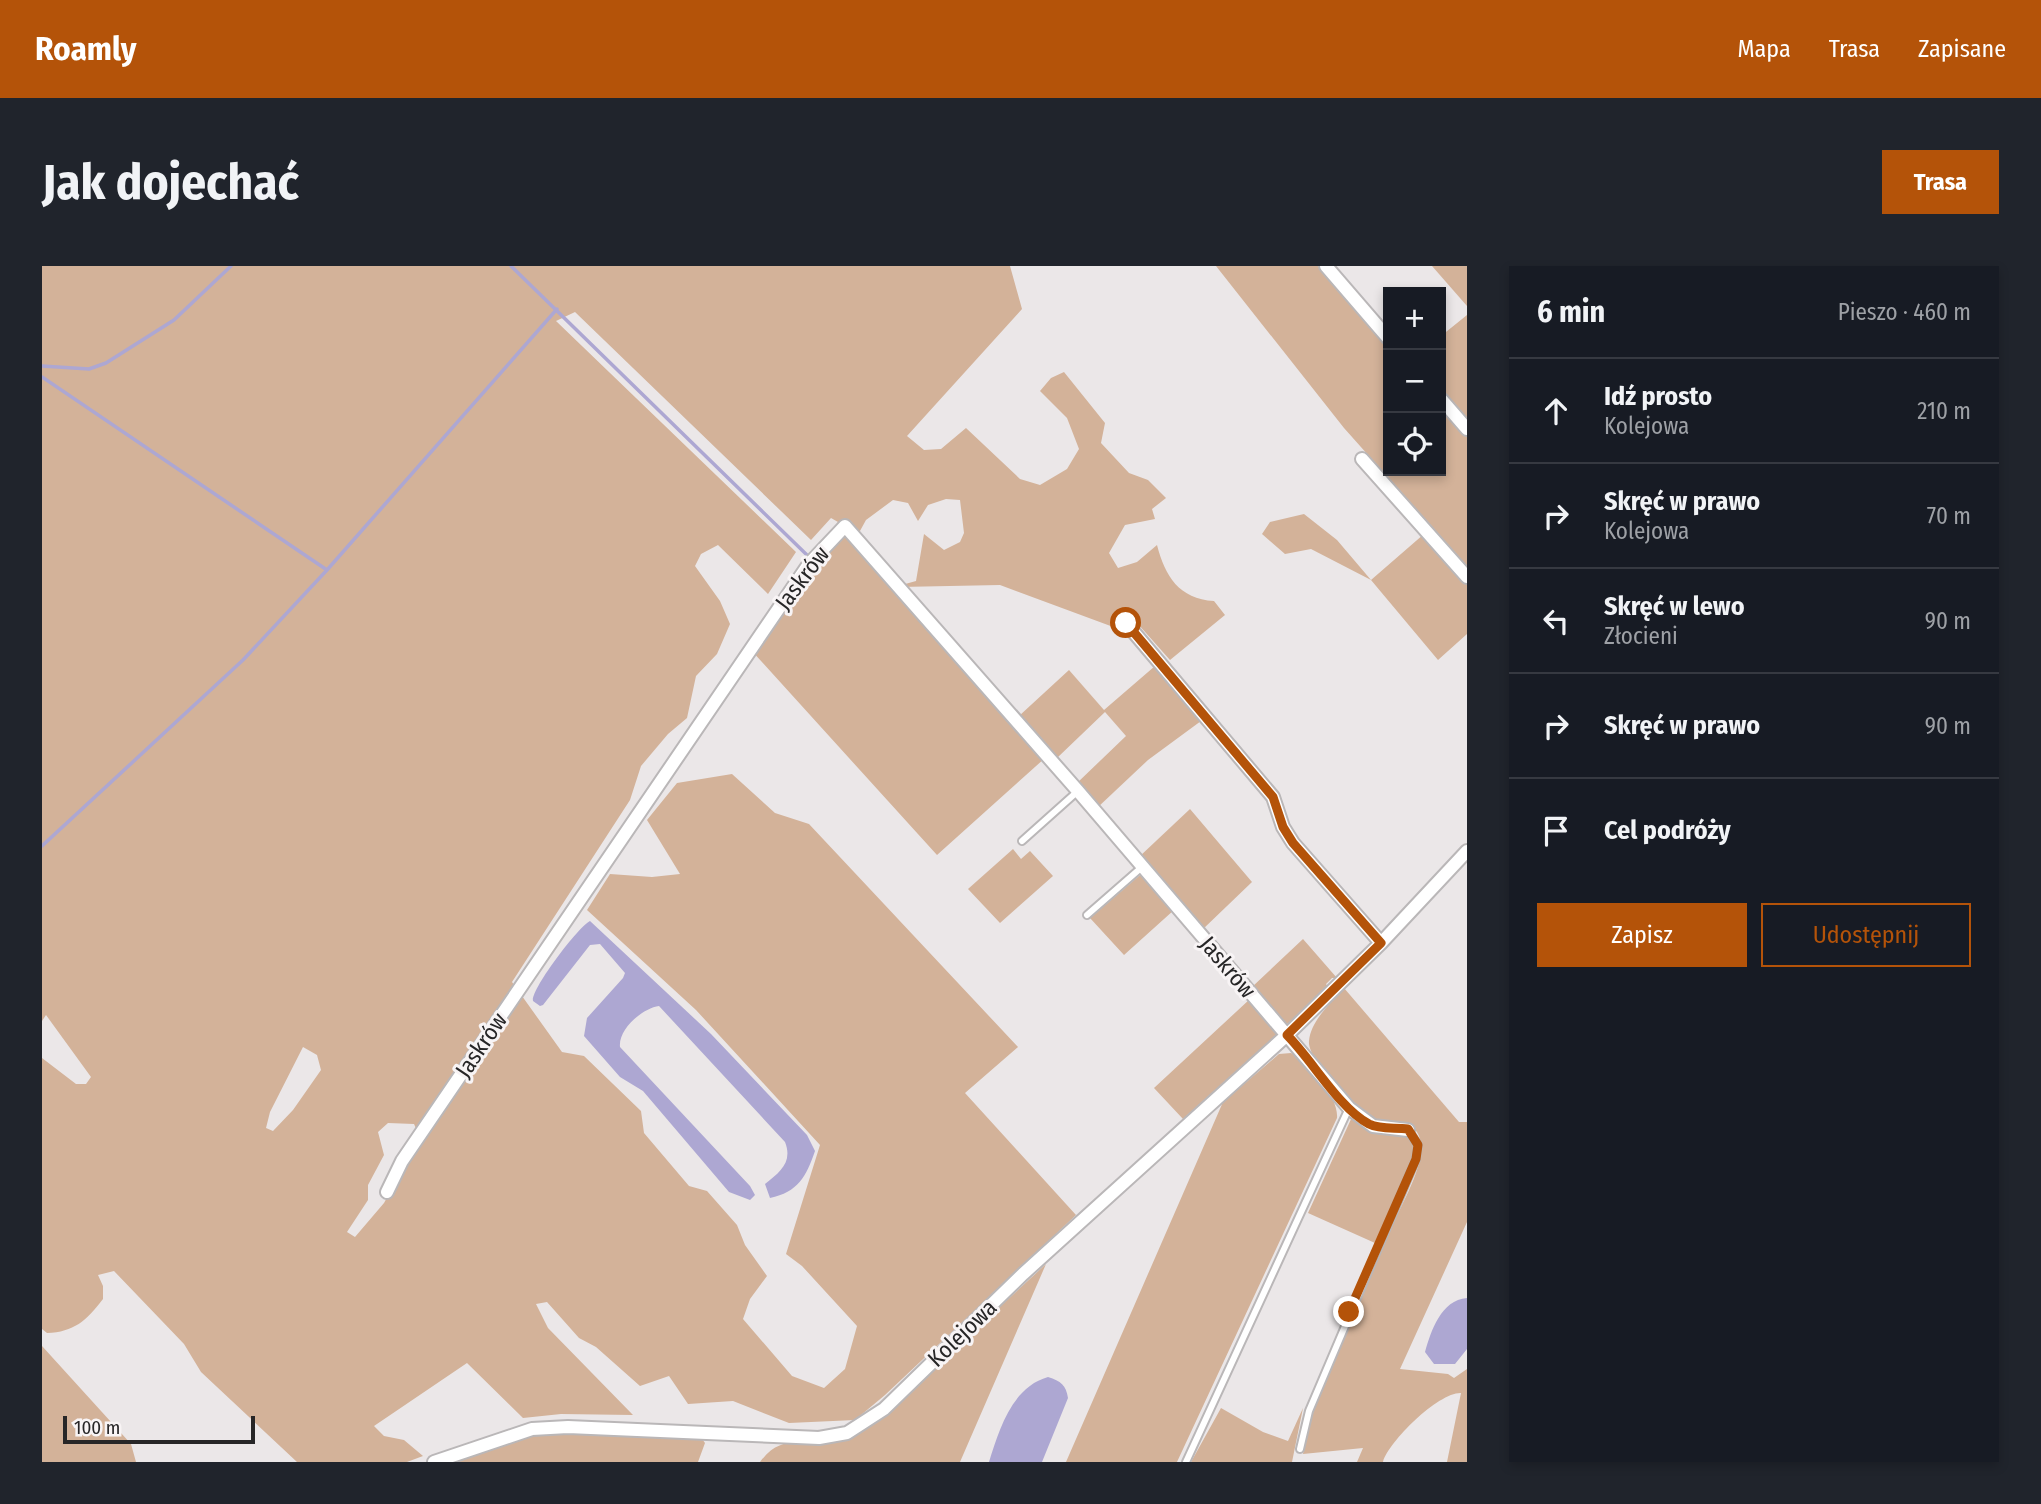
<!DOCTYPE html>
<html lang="pl">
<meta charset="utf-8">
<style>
body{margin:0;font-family:"Fira Sans Condensed",sans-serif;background:#20242c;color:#f1f3f6}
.controls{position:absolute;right:21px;top:21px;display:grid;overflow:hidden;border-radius:0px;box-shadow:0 4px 10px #0003}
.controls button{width:63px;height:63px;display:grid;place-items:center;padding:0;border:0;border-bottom:2px solid #363941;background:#171b24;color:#f1f3f6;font:35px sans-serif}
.scale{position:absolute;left:21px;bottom:18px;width:192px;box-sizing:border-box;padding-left:7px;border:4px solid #272627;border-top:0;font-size:19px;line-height:24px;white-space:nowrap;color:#272627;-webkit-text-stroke:5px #f8f4f5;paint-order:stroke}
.stop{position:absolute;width:21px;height:21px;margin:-16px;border:5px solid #b45309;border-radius:50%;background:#fff}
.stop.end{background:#b45309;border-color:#fff;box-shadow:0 2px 7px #0008}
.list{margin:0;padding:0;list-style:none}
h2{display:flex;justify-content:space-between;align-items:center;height:91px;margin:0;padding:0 28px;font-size:30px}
h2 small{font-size:23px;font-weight:400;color:#9ea1a6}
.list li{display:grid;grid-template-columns:46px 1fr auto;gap:21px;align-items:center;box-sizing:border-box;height:105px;padding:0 28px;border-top:2px solid #363941}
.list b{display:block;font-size:26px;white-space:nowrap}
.list p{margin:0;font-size:23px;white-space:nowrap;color:#9ea1a6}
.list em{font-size:23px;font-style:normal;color:#9ea1a6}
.actions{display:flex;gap:14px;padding:21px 28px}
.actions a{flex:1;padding:16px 0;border:2px solid #b45309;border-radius:0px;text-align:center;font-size:24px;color:#b45309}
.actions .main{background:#b45309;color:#fff}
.icon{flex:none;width:38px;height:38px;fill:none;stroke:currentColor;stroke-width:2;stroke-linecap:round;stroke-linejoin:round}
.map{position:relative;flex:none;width:1425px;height:1196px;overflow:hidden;border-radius:0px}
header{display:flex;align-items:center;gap:42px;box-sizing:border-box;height:98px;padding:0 35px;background:#b45309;color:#fff}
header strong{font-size:33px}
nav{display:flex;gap:38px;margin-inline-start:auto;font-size:24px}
.intro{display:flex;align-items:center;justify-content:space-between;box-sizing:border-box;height:168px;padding:0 42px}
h1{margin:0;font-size:49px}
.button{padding:18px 32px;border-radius:0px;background:#b45309;color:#fff;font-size:24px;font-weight:700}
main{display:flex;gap:42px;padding:0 42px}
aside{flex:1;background:#171b24;border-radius:0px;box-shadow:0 4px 10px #0003}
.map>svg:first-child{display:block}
</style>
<header>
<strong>Roamly</strong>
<nav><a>Mapa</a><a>Trasa</a><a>Zapisane</a></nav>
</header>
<div class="intro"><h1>Jak dojechać</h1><a class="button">Trasa</a></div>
<main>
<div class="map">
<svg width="1425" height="1196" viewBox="0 0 1425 1196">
<rect width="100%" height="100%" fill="#ebe7e8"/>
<path fill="#d3b299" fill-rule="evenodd" d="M0,0H968L980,43L865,170L882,184L899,183L924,162L978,213L998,219L1025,203L1037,183L1025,152L998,125L1009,112L1022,106L1063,157L1059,177L1087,207L1106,214L1124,232L1110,243L1113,253L1083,259L1067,287L1076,302L1095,296L1115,279C1123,310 1137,333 1172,335L1183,349L1128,394L1087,348L1074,362L958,319L857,321L1003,492L895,589L709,384L796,256L789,252L769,274L533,46L514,55L754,286L726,328L676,279L659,288L653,300L678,335L688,358L675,388L654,410L645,452L626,468L599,500L588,534L470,716L520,786L542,790L599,845L602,867L647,920L665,925L695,959L703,979L725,1010L708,1033L701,1053L750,1110L782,1122L803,1103L815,1060L760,1000L744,988L778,879L654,744L545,644L568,608L610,611L638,608L605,554L635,517L690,508L733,547L767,558L976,781L923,827L1034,949L843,1129L813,1154L747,1157L691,1135L646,1138L627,1110L598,1120L554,1081L537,1072L505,1036L494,1038L506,1062L591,1149L519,1148L481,1152L425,1097L332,1160L342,1170L362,1174L381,1190L365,1196H255L159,1106L142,1078L72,1005L56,1009L61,1020V1033C44,1055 32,1066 5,1067L0,1063V792L34,818H44L49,811L4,749L0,755ZM904,233L918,234L922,267L918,276L902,284L882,268L874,315L856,320L813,274L824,254L851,234L866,237L876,255L886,239ZM261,781L275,789L279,804L251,844L231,865L224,862L228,846ZM346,857L372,858L378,871L342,937L313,971L305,966L326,934V919L342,889L336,866Z
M1174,0H1276L1346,81V205H1399V141L1425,171V300L1302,162Z
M1390,0H1425V40Z
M1425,49V153L1399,123V70Z
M1262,248L1295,274L1329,314L1382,268L1425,318V368L1396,394L1329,314L1269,283L1243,288L1220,268L1228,256Z
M1113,400L1159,455L1106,494L1055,542L1044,523L1034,518L1084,470L1063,446L1015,492L977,450L1027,404L1062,444Z
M1148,543L1210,616L1160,664L1097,591Z
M971,583L979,593L988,585L1011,610L958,657L926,623Z
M1097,610H1102L1116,630L1132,644L1082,689L1048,652Z
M1261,673L1295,712H1290L1284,718L1286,721L1249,757L1243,758L1210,721Z
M1302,722L1417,856H1425V956L1358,1103L1406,1108L1412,1112L1425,1103V1196H1405L1419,1127C1397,1126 1347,1175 1341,1196H1315L1321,1182L1261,1188C1276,1110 1316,1037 1348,965C1357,943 1381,903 1379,880C1378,849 1347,862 1330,852C1313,842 1265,794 1267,775C1269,754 1289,737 1302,722Z
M1208,733L1237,767L1141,853L1112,822Z
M1249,787C1267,796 1297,831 1295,852L1135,1196H1024L1181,836L1237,788Z
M1310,851L1359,866L1371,877L1372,891L1333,977L1266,947Z
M1004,998L918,1196H718C743,1162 769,1185 800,1174C816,1169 830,1157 843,1147Z
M0,1080L89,1178L94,1196H0Z
M1179,1142L1221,1166L1246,1175L1261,1142L1250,1196H1149Z
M519,1163L658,1170L663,1177L656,1196H402L461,1172Z"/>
<path fill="#ada7d2" d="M548,655L669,768L765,869L773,885C764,911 756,926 728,932L723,918C738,906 751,896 743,876L617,740C601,742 576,763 578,781L708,920L713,929L708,934L687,926L601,825L578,811L542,770L545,752L581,712L583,707L558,678L548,679L501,739L498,740L491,735C489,723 536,661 548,655Z
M1425,1032V1083L1413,1098H1392L1383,1086C1389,1065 1399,1034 1425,1032Z
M1006,1111C1019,1115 1024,1119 1026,1132L1000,1196H947C957,1164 970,1121 1006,1111Z"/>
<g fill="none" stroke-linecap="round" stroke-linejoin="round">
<path stroke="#ada7d2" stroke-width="3.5" d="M469,0L766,290
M0,100L47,103L64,97L132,54L189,0
M0,111L285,304
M0,580L201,394L285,304L515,43"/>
<g stroke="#bab7b8" stroke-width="10">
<path id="service" d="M980,575L1036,525
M1045,649L1100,601
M1258,1183L1267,1145L1374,893L1376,879L1366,864
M1144,1196L1307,842"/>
</g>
<g stroke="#bab7b8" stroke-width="16">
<path id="minor" d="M1284,0L1346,72
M1399,133L1425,163
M1320,193L1425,311
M1084,357L1231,531L1241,561L1251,577L1339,677
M345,926L360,895L767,298L803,260L1036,525L1307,842L1331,860L1366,864
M392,1196L490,1163L526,1161L777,1172L805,1167L842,1143L981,1008L1245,769L1339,677L1425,585"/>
</g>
<use href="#service" stroke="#fff" stroke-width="6"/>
<use href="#minor" stroke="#fff" stroke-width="12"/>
</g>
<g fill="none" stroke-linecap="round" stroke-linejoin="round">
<path stroke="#b45309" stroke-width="9" d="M1084,357L1231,531L1241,561L1251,577L1339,677L1245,769C1270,794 1297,842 1327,858C1339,864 1353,861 1366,863L1376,879L1374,893L1307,1046"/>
</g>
<g text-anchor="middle" stroke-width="6" stroke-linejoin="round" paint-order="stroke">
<g font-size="23" fill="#272627" stroke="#f8f4f5">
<text transform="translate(760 312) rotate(-53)" y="8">Jaskrów</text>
<text transform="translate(1186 701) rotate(50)" y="8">Jaskrów</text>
<text transform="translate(439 779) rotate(-56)" y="8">Jaskrów</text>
<text transform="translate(920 1067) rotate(-44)" y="8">Kolejowa</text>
</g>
</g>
</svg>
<div class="controls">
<button>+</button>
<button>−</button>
<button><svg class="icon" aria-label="locate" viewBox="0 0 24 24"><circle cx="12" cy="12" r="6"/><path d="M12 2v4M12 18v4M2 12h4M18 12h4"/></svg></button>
</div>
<div class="scale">100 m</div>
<div class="stop" style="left:1084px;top:357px"></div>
<div class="stop end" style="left:1307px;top:1046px"></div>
</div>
<aside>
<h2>6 min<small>Pieszo · 460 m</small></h2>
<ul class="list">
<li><svg class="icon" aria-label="ahead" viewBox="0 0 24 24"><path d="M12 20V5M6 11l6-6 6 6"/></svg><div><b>Idź prosto</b><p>Kolejowa</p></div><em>210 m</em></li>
<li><svg class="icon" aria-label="right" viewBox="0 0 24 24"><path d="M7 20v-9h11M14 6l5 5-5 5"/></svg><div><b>Skręć w prawo</b><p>Kolejowa</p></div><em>70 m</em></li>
<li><svg class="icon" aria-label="left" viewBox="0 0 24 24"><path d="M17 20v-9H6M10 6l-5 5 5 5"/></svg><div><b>Skręć w lewo</b><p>Złocieni</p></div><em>90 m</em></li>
<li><svg class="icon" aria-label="right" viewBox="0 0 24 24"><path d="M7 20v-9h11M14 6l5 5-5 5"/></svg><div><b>Skręć w prawo</b></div><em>90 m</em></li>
<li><svg class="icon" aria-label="arrive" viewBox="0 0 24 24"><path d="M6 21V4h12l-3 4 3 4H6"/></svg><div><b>Cel podróży</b></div></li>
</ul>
<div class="actions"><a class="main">Zapisz</a><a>Udostępnij</a></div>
</aside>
</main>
